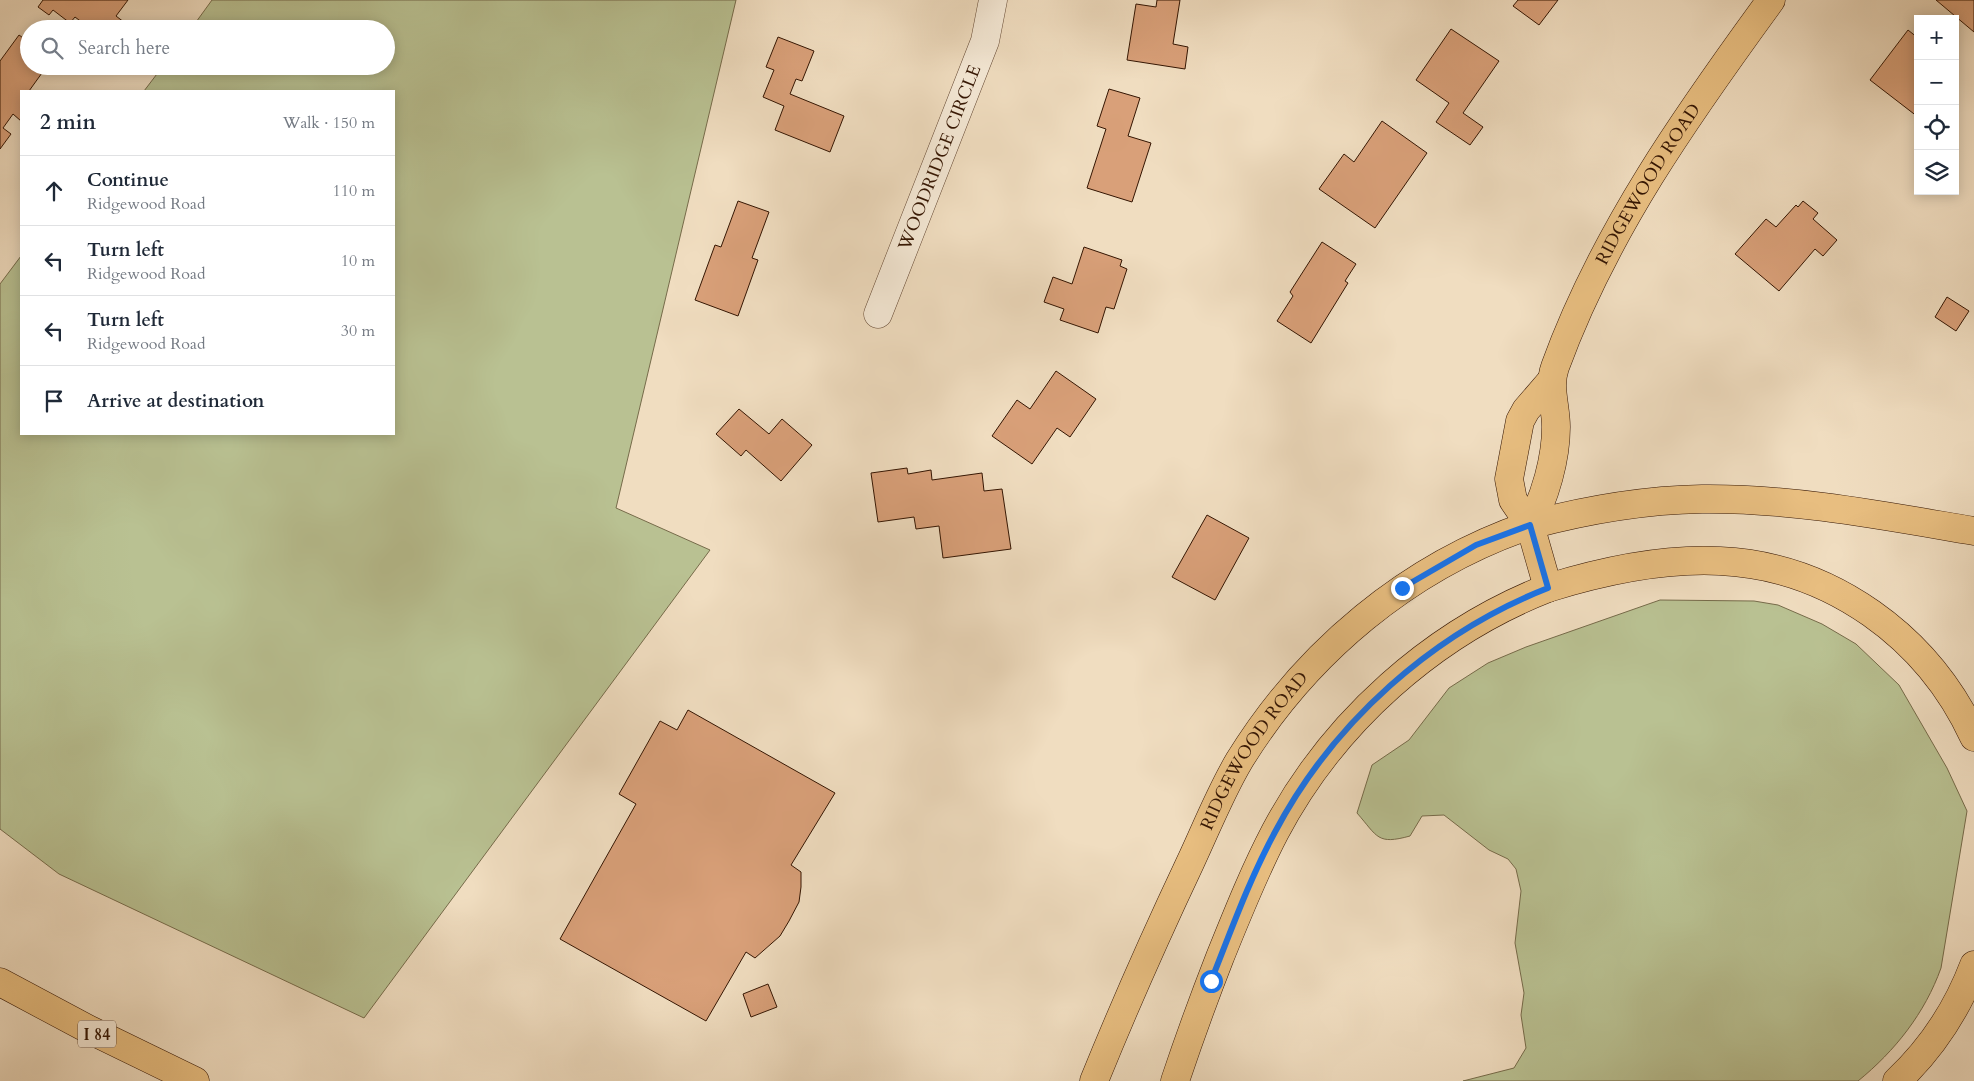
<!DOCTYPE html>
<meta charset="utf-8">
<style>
body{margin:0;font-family:Cardo,serif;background:#f6f6f7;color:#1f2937}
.controls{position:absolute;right:15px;top:15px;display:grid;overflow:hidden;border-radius:0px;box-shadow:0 2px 12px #0003}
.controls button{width:45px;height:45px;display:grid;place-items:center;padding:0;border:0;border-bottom:1px solid #e0e1e3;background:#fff;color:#1f2937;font:25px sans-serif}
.stop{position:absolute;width:15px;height:15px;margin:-11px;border:4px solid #1a73e8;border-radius:50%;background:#fff}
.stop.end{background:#1a73e8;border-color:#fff;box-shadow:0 1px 5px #0008}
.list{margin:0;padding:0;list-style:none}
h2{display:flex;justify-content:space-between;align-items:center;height:65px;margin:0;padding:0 20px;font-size:21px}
h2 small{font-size:16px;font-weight:400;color:#747a83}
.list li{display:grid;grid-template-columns:32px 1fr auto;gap:15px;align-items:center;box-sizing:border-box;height:70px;padding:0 20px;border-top:1px solid #e0e1e3}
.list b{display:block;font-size:19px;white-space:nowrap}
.list p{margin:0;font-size:16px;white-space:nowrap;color:#747a83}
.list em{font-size:16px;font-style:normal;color:#747a83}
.icon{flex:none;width:28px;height:28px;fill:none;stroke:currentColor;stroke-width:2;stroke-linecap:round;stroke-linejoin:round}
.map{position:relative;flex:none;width:1974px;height:1081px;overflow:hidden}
.search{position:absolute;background:#fff;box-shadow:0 2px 12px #0003;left:20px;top:20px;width:375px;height:55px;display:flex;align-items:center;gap:12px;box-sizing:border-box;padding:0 18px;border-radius:28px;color:#747a83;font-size:19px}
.panel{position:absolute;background:#fff;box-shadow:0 2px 12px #0003;left:20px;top:90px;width:375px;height:345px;border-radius:0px}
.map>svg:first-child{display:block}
</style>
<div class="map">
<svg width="1974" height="1081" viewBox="0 0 1974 1081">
<rect width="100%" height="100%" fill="#f0ddc0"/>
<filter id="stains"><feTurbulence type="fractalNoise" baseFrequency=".004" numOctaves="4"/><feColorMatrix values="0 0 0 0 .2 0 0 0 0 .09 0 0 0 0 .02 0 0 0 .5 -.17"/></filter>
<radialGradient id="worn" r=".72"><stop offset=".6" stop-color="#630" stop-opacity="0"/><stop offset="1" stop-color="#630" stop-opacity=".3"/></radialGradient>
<path fill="#b9c192" stroke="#766b4a" d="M212,0H736L616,508L710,550L364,1018L59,874L0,829V284L21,256V434H394V91H144L163,66H386V29H191Z
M1660,600L1754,601L1778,605L1822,624L1856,644L1899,685L1947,768L1967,811L1941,968C1925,1013 1895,1051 1858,1081H1463L1514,1068L1526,1048L1521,1015L1524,993L1515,943L1521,891L1516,869L1508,859L1489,850L1444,815L1422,816L1410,836C1377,845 1378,837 1357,813L1372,765L1409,740L1449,688L1488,663L1526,647Z"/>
<path fill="#d9a079" stroke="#341502" d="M43,0H128L116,16L133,29H91L75,17L70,23L53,10L49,15L38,7Z
M1157,0H1180L1173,44L1188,47L1185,69L1127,60L1136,4L1156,7Z
M1518,0H1558L1539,25L1513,6Z
M1936,0H1974V32Z
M1451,29L1499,61L1463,113L1483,127L1470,145L1436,122L1449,103L1416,80Z
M1908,30L1918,38V117L1870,80Z
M19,35L29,42V66H47L29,91H21V121L13,114L3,128L11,134L0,149V61Z
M778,37L814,51L802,81L796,79L790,94L844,116L830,152L775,130L784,106L763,97L774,70L766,67Z
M1109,89L1140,98L1128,136L1151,143L1132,202L1087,188L1106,129L1097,126Z
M1382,121L1427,153L1375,228L1319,189L1344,154L1354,162Z
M738,201L769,212L752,258L758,260L738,316L695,300L715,245L721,247Z
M1803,201L1818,213L1813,219L1837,240L1823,256L1815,249L1779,291L1735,254L1766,219L1776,227L1796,205L1798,207Z
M1322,242L1356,264L1345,281L1348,283L1311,343L1277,321L1293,296L1290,292Z
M1084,247L1122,260L1120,266L1127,269L1114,309L1106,307L1098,333L1060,320L1064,309L1044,302L1053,277L1072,284Z
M1947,297L1969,311L1956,331L1935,317Z
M1056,371L1096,399L1070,437L1057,428L1032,464L992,436L1017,400L1030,409Z
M739,409L769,434L782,419L812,445L781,481L746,450L741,456L716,434Z
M907,468L908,474L931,470L932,480L982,473L984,491L1002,489L1011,549L943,558L939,526L916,529L914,517L878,522L871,473Z
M1207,515L1249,538L1215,600L1172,577Z
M688,710L835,793L791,865L801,872V887L799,902L789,921L780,936L755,958L746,952L706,1021L560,939L636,804L619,794L660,721L677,730Z
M768,984L777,1007L751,1017L743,994Z"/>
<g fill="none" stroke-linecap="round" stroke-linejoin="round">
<g stroke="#634732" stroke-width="29">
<g id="minor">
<path id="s1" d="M878,314L985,41L993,0"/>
</g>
</g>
<g stroke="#341502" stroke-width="29">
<g id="major">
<path id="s2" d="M1094,1081C1124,1007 1156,935 1190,863C1206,829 1220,793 1239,761C1306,652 1409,566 1530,525C1545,497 1556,459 1556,427C1556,406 1548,387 1555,367C1604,232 1687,115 1771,0"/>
<path d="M1175,1081C1189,1039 1204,998 1220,957C1237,915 1254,872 1275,832C1333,722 1433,633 1548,588L1530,525L1513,500L1509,479L1520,421L1526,410L1551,381"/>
</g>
</g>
<g stroke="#341502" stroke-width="29">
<path id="highway" d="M1530,525C1586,510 1645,500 1702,499C1793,498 1885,516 1974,531
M1548,588C1603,571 1662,558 1720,561C1831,566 1928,637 1974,737
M0,982L88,1029L195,1081
M1897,1081C1932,1048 1957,1010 1974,965"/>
</g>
<use href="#minor" stroke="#f5e9d6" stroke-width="28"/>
<use href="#major" stroke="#e8be80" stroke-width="28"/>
<use href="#highway" stroke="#e8be80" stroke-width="28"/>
</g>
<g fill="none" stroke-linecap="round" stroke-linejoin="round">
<path stroke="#1a73e8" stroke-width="6" d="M1211,981C1231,931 1249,880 1275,832C1333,722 1433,633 1548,588L1530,525L1476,545L1402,588"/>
</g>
<g text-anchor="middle" stroke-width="5" stroke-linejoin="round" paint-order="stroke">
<rect fill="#f5e9d6" stroke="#6e5542" stroke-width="1" x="78" y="1020.5" width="38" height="27" rx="4"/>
<g font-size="16" font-weight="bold" fill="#341502">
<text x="97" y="1040">I 84</text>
</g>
<g font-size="18" fill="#341502" stroke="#f5e9d6">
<text dy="6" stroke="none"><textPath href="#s1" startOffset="168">WOODRIDGE CIRCLE</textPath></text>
<text dy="6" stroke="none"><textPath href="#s2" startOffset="1102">RIDGEWOOD ROAD</textPath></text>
<text dy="6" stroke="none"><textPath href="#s2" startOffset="368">RIDGEWOOD ROAD</textPath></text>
</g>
</g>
<rect width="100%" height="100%" filter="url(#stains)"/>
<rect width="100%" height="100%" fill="url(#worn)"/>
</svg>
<div class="controls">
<button>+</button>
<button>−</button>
<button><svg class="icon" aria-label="locate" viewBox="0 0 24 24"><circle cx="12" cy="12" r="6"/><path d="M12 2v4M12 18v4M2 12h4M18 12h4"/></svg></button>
<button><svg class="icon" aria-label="layers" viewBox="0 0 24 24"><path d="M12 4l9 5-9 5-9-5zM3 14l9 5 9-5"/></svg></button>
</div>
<div class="stop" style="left:1211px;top:981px"></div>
<div class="stop end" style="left:1402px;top:588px"></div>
<div class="search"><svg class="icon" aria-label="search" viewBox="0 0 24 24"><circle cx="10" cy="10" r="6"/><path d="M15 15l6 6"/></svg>Search here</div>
<section class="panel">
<h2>2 min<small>Walk · 150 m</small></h2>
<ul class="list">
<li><svg class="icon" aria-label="ahead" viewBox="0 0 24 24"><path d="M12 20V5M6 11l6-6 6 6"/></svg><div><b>Continue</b><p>Ridgewood Road</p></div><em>110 m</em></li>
<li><svg class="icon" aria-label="left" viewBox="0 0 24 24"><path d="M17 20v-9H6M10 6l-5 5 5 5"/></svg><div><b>Turn left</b><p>Ridgewood Road</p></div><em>10 m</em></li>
<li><svg class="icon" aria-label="left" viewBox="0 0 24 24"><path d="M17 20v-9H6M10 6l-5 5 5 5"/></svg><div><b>Turn left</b><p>Ridgewood Road</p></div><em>30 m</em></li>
<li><svg class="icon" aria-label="arrive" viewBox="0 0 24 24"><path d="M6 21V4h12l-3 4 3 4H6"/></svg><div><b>Arrive at destination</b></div></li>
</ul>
</section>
</div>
